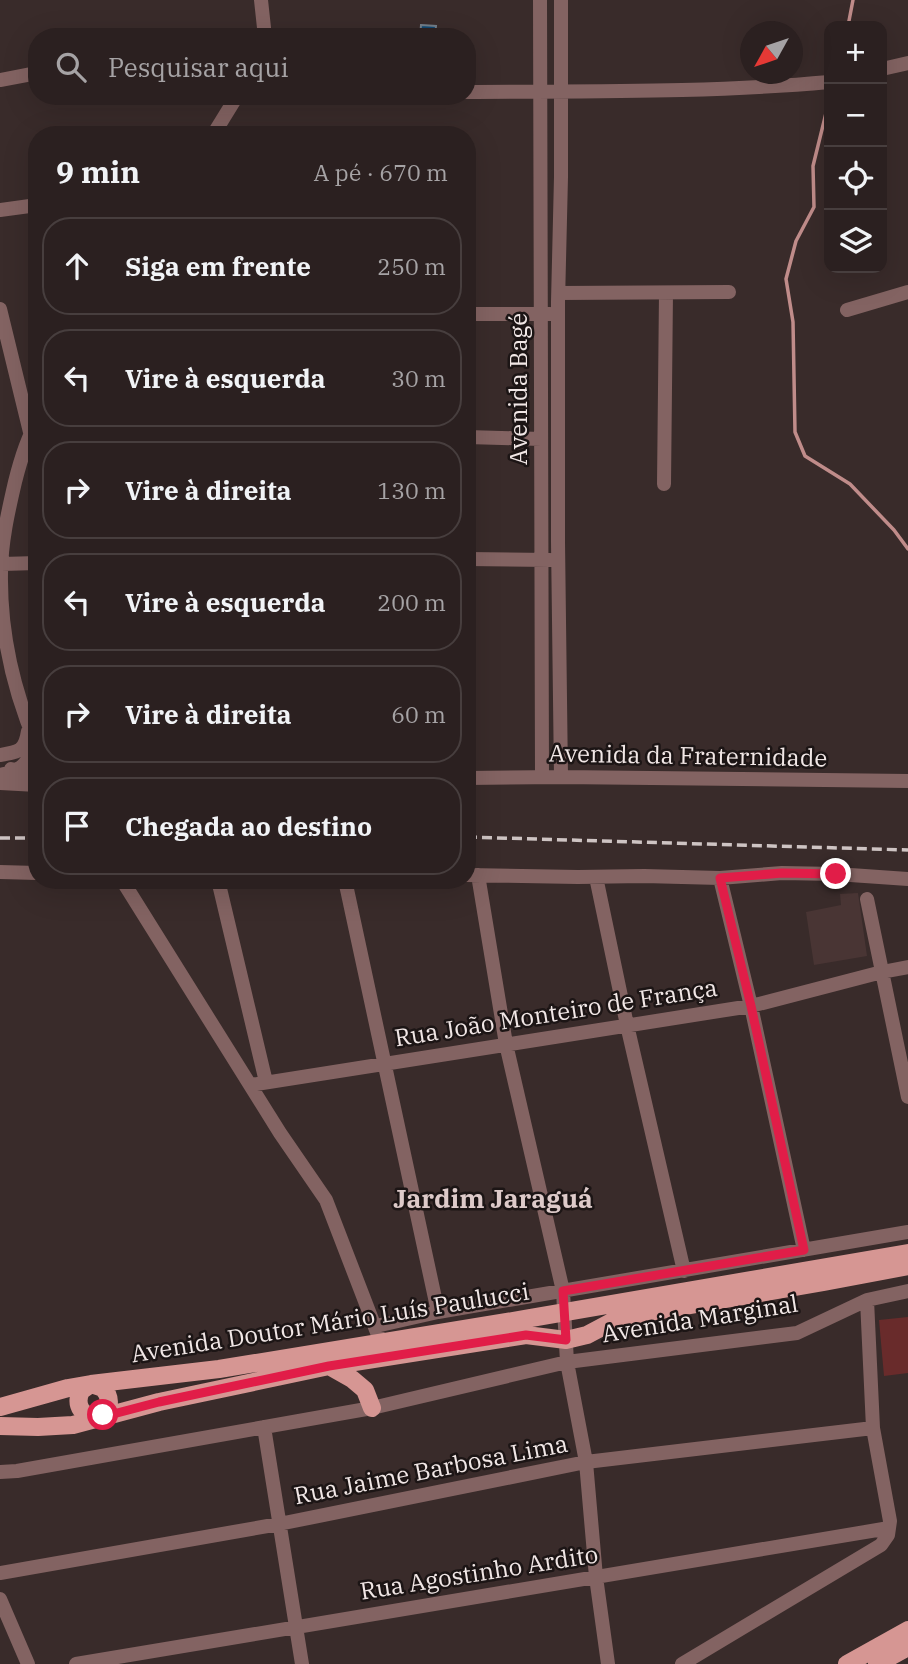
<!DOCTYPE html>
<html lang="pt">
<meta charset="utf-8">
<style>
body{margin:0;font-family:"IBM Plex Serif",serif;background:#372d2d;color:#f1f3f6}
.controls{position:absolute;right:21px;top:21px;display:grid;overflow:hidden;border-radius:14px;box-shadow:0 7px 28px #0002}
.controls button{width:63px;height:63px;display:grid;place-items:center;padding:0;border:0;border-bottom:2px solid #473e3e;background:#2b2020;color:#f1f3f6;font:35px sans-serif}
.compass{position:absolute;left:740px;top:21px;width:63px;height:63px;border-radius:50%;background:#2b2020;box-shadow:0 7px 28px #0002;rotate:230deg}
.stop{position:absolute;width:21px;height:21px;margin:-16px;border:5px solid #e11d48;border-radius:50%;background:#fff}
.stop.end{background:#e11d48;border-color:#fff;box-shadow:0 2px 7px #0008}
.list{margin:0;padding:0;list-style:none}
h2{display:flex;justify-content:space-between;align-items:center;height:91px;margin:0;padding:0 28px;font-size:30px}
h2 small{font-size:23px;font-weight:400;color:#a6a3a5}
.list li{display:grid;grid-template-columns:46px 1fr auto;gap:21px;align-items:center;box-sizing:border-box;height:98px;margin:0 14px 14px;padding:0 14px;border:2px solid #473e3e;border-radius:28px}
.list b{display:block;font-size:26px;white-space:nowrap}
.list em{font-size:23px;font-style:normal;color:#a6a3a5}
.icon{flex:none;width:38px;height:38px;fill:none;stroke:currentColor;stroke-width:2;stroke-linecap:round;stroke-linejoin:round}
.map{position:relative;flex:none;width:908px;height:1664px;overflow:hidden}
.search{position:absolute;background:#2b2020;box-shadow:0 7px 28px #0002;left:28px;top:28px;width:448px;height:77px;display:flex;align-items:center;gap:18px;box-sizing:border-box;padding:0 24px;border-radius:28px;color:#a6a3a5;font-size:26px}
.panel{position:absolute;background:#2b2020;box-shadow:0 7px 28px #0002;left:28px;top:126px;width:448px;height:763px;border-radius:28px}
.map>svg:first-child{display:block}
</style>
<div class="map">
<svg width="908" height="1664" viewBox="0 0 908 1664">
<rect width="100%" height="100%" fill="#392b2a"/>
<path fill="#493534" d="M858,893L867,956L814,965L806,912L841,905L840,894Z"/>
<path fill="#692b2b" d="M908,1317V1373L884,1376L879,1320Z"/>
<g fill="none" stroke-linecap="round" stroke-linejoin="round">
<path stroke="#c08c8a" stroke-width="3.5" d="M848,26L853,0
M829,101L813,166L814,207L796,241L786,279L793,322L795,432L805,456L850,484L894,530L908,549"/>
</g>
<path fill="#0f4771" stroke="#727d88" stroke-width="2" d="M421,25L436,26L435,37H420Z"/>
<g fill="none" stroke-linecap="round" stroke-linejoin="round">
<path stroke="#836362" stroke-width="14" d="M261,0L265,37
M540,0L542,777
M561,0V177L558,302V542L561,777
M882,69L908,63
M0,80L37,73
M467,92C588,91 708,93 829,82
M213,135L237,96
M0,210L37,205
M559,293L729,292
M0,309L30,432L35,433
M847,310L908,292
M467,314H550
M37,422C26,440 20,462 15,482C8,512 1,543 1,573C0,632 14,692 37,746
M467,437L541,439
M664,484L666,293
M467,559L550,560
M2,564L37,563
M0,755C19,752 25,751 28,731
M11,769L37,774
M0,775C24,770 25,765 36,744
M467,778L561,777L908,781
M0,783L37,785
M0,872L37,873
M467,875L578,877L644,876L720,878L782,873L836,874L908,879
M478,875L506,1044L563,1291L567,1362L586,1462L596,1577L608,1664
M596,877L627,1025L684,1271
M720,878L751,1006L804,1250
M122,880L280,1133L326,1200L378,1335
M218,880L266,1082
M345,880L438,1312
M867,899L908,1097
M251,1085L751,1006L882,972L908,967
M376,1326L438,1312L908,1232
M264,1427L302,1664
M0,1472L17,1471L372,1408L567,1362L797,1333L867,1300L908,1291
M0,1573L279,1524L586,1462L873,1428
M0,1599L28,1664
M76,1664L889,1528
M682,1664L881,1545L888,1535L890,1521L873,1428L867,1300"/>
<path stroke="#d69693" stroke-width="18" d="M329,1366L352,1379L365,1390L372,1408
M91,1384L103,1388C112,1398 111,1411 98,1418C83,1417 74,1406 81,1391Z
M0,1407L68,1388L91,1384L219,1369L525,1319L908,1253
M0,1426L38,1427L73,1425L159,1402L329,1366L526,1335L566,1340L587,1335L621,1317L824,1282L908,1266
M847,1664L908,1630
M877,1664L908,1647"/>
<path stroke="#cec4c3" stroke-width="3.5" stroke-dasharray="10 5" stroke-linecap="butt" d="M467,837L908,850
M0,838H37"/>
</g>
<g fill="none" stroke-linecap="round" stroke-linejoin="round">
<path stroke="#e11d48" stroke-width="9" d="M103,1415L98,1418L159,1402L329,1366L526,1335L566,1340L563,1291L804,1250L751,1006L720,878L782,873L836,874"/>
</g>
<g text-anchor="middle" stroke-width="5" stroke-linejoin="round" paint-order="stroke">
<g font-size="24" fill="#f1e7e6" stroke="#1c1515">
<text transform="translate(519 389) rotate(-90)" y="8">Avenida Bagé</text>
<text transform="translate(688 756) rotate(1)" y="8">Avenida da Fraternidade</text>
<text transform="translate(556 1013) rotate(-9)" y="8">Rua João Monteiro de França</text>
<text transform="translate(700 1319) rotate(-9)" y="8">Avenida Marginal</text>
<text transform="translate(330 1323) rotate(-9)" y="8">Avenida Doutor Mário Luís Paulucci</text>
<text transform="translate(431 1470) rotate(-11)" y="8">Rua Jaime Barbosa Lima</text>
<text transform="translate(479 1573) rotate(-9)" y="8">Rua Agostinho Ardito</text>
</g>
<g font-size="26" font-weight="bold" fill="#ddcac9" stroke="#1c1515">
<text x="493" y="1208">Jardim Jaraguá</text>
</g>
</g>
</svg>
<div class="controls">
<button>+</button>
<button>−</button>
<button><svg class="icon" aria-label="locate" viewBox="0 0 24 24"><circle cx="12" cy="12" r="6"/><path d="M12 2v4M12 18v4M2 12h4M18 12h4"/></svg></button>
<button><svg class="icon" aria-label="layers" viewBox="0 0 24 24"><path d="M12 4l9 5-9 5-9-5zM3 14l9 5 9-5"/></svg></button>
</div>
<svg class="compass" viewBox="-18 -18 36 36"><path d="M0-13l5 13h-10z" fill="#e53935"/><path d="M0 13l5-13h-10z" fill="#a6a3a5"/></svg>
<div class="stop" style="left:103px;top:1415px"></div>
<div class="stop end" style="left:836px;top:874px"></div>
<div class="search"><svg class="icon" aria-label="search" viewBox="0 0 24 24"><circle cx="10" cy="10" r="6"/><path d="M15 15l6 6"/></svg>Pesquisar aqui</div>
<section class="panel">
<h2>9 min<small>A pé · 670 m</small></h2>
<ul class="list">
<li><svg class="icon" aria-label="ahead" viewBox="0 0 24 24"><path d="M12 20V5M6 11l6-6 6 6"/></svg><div><b>Siga em frente</b></div><em>250 m</em></li>
<li><svg class="icon" aria-label="left" viewBox="0 0 24 24"><path d="M17 20v-9H6M10 6l-5 5 5 5"/></svg><div><b>Vire à esquerda</b></div><em>30 m</em></li>
<li><svg class="icon" aria-label="right" viewBox="0 0 24 24"><path d="M7 20v-9h11M14 6l5 5-5 5"/></svg><div><b>Vire à direita</b></div><em>130 m</em></li>
<li><svg class="icon" aria-label="left" viewBox="0 0 24 24"><path d="M17 20v-9H6M10 6l-5 5 5 5"/></svg><div><b>Vire à esquerda</b></div><em>200 m</em></li>
<li><svg class="icon" aria-label="right" viewBox="0 0 24 24"><path d="M7 20v-9h11M14 6l5 5-5 5"/></svg><div><b>Vire à direita</b></div><em>60 m</em></li>
<li><svg class="icon" aria-label="arrive" viewBox="0 0 24 24"><path d="M6 21V4h12l-3 4 3 4H6"/></svg><div><b>Chegada ao destino</b></div></li>
</ul>
</section>
</div>
